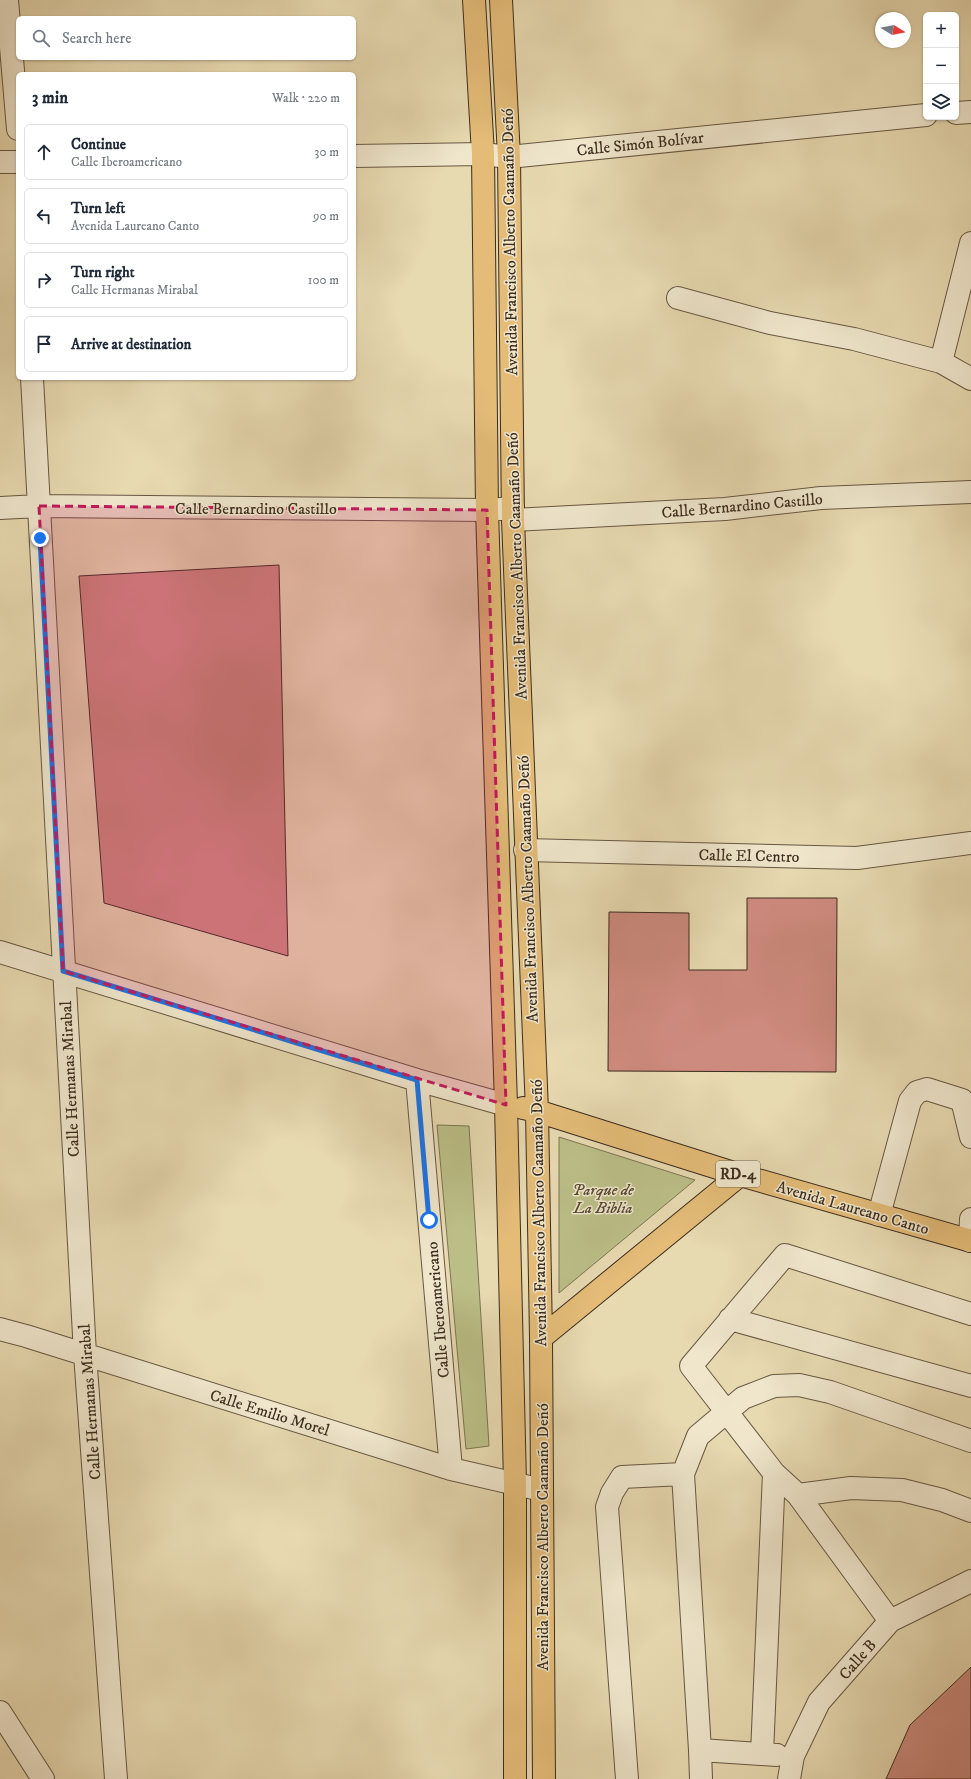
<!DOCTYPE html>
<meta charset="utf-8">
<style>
body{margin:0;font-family:"IM FELL DW Pica",serif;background:#f2f2f3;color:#1f2937}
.controls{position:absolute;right:12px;top:12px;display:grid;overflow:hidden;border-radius:6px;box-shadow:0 1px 3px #0004}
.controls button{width:36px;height:36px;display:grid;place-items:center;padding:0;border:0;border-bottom:1px solid #e0e1e3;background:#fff;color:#1f2937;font:20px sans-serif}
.compass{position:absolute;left:875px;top:12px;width:36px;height:36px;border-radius:50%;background:#fff;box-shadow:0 1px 3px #0004;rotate:100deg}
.stop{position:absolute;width:12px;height:12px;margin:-9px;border:3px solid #1a73e8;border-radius:50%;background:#fff}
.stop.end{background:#1a73e8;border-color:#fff;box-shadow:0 1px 4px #0008}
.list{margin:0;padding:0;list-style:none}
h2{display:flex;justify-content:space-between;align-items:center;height:52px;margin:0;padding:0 16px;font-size:17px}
h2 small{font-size:13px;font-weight:400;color:#747a83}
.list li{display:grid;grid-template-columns:26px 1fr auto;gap:12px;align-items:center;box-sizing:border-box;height:56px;margin:0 8px 8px;padding:0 8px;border:1px solid #e0e1e3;border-radius:6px}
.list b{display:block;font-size:15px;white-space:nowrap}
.list p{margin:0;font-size:13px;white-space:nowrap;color:#747a83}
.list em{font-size:13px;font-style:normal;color:#747a83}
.icon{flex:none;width:22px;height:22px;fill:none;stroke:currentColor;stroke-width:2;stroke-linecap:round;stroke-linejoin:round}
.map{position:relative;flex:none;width:971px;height:1779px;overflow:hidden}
.search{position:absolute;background:#fff;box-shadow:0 1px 3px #0004;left:16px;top:16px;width:340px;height:44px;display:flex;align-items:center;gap:10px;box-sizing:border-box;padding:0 14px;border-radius:6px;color:#747a83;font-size:15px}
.panel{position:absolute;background:#fff;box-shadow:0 1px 3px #0004;left:16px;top:72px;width:340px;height:308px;border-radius:6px}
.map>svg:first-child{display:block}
</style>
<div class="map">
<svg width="971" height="1779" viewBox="0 0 971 1779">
<rect width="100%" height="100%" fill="#e7d9b0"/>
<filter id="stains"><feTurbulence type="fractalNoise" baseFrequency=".005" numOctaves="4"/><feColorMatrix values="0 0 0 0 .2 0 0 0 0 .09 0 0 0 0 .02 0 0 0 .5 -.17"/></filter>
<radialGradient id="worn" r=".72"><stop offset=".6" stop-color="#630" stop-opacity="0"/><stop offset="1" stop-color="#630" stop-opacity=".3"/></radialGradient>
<path fill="#bbbe87" stroke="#7c7552" d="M437,1125L469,1126L489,1446L466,1449Z
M559,1137L695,1180L559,1293Z"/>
<path fill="#cd8a7e" stroke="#3c2c1e" d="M279,565L288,956L104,903L79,576Z
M747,898H837L836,1072L608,1071L609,912L689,913V970H747Z
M971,1667V1779H886L910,1725Z"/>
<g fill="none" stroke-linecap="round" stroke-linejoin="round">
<g stroke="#675742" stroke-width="24">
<path id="minor" d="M7,0L18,129
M956,113L971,112
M354,156L483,154L509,157L926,115
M0,162H18
M678,298L770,323L854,339L941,362L971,379
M941,362L971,243
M32,378L85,1354L116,1779
M0,508L39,506L487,510L513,508
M513,520L725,509L821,498L971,492
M525,850L857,858L971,843
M0,952L417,1080L506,1105
M417,1080L451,1469
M879,1215L910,1101L917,1092L927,1089L962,1100L971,1137
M970,1241L971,1219
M730,1319L971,1386
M0,1329L26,1336L451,1469L542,1490
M683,1474L698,1436L743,1398L774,1386L799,1385L830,1392L971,1441
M798,1495L851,1488L902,1490L942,1500L971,1511
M890,1621L798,1495L774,1473L691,1366L785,1255L971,1314
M0,1712L43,1779
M700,1750L777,1755
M762,1754L774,1473
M627,1779L607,1507L612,1493L622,1477L683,1474L700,1750L701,1779
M789,1779L793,1756L819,1702L890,1621L971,1581"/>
</g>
<g stroke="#3c2c1e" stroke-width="24">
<path id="major" d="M474,0L483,154L487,510L506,1105L515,1483V1779
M501,0L509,157L513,520L537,1111L541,1338L544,1779
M523,1108L537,1111L740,1175L971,1241
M541,1338L740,1175"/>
</g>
<use href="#minor" stroke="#efe6cc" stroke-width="22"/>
<use href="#major" stroke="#e4bc78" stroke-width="22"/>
</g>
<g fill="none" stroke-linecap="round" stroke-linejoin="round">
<path stroke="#1a73e8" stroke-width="5" d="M40,538L63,971L417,1080L429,1220"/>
</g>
<path fill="#c2185b" fill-opacity="0.2" stroke="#c2185b" stroke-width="3" stroke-dasharray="8 5" stroke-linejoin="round" d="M39,506L487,510L506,1105L63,971Z"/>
<g text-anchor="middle" stroke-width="3" stroke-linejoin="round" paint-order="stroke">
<rect fill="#efe6cc" stroke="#726452" stroke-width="1" x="716" y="1161" width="44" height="26" rx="3"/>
<g font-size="15" font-weight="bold" fill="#3c2c1e">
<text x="738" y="1179">RD-4</text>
</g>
<g font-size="16" fill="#3c2c1e" stroke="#efe6cc">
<text transform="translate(640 143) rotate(-6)" y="6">Calle Simón Bolívar</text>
<text transform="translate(509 242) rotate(-91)" y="6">Avenida Francisco Alberto Caamaño Deñó</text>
<text transform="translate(742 505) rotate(-5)" y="6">Calle Bernardino Castillo</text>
<text x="256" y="514">Calle Bernardino Castillo</text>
<text transform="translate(516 566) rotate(-92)" y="6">Avenida Francisco Alberto Caamaño Deñó</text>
<text transform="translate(749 855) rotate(1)" y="6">Calle El Centro</text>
<text transform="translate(527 889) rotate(-92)" y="6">Avenida Francisco Alberto Caamaño Deñó</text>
<text transform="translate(69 1079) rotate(-93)" y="6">Calle Hermanas Mirabal</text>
<text transform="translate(853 1207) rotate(16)" y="6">Avenida Laureano Canto</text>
<text transform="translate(538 1213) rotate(-91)" y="6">Avenida Francisco Alberto Caamaño Deñó</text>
<text transform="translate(437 1310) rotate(-95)" y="6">Calle Iberoamericano</text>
<text transform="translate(89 1402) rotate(-94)" y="6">Calle Hermanas Mirabal</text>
<text transform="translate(270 1412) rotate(17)" y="6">Calle Emilio Morel</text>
<text transform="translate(542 1537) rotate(-90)" y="6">Avenida Francisco Alberto Caamaño Deñó</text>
<text transform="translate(857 1659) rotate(-49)" y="6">Calle B</text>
</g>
<g font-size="16" font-style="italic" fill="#554933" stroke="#efe6cc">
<text x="603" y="1195">Parque de<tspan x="603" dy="18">La Biblia</tspan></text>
</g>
</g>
<rect width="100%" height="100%" filter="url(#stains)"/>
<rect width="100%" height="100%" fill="url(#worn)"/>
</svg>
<div class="controls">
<button>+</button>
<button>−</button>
<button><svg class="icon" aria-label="layers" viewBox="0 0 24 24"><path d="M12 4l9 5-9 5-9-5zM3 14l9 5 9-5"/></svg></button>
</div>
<svg class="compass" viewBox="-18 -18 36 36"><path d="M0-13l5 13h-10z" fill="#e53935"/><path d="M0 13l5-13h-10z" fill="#747a83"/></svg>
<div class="stop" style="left:429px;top:1220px"></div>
<div class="stop end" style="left:40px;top:538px"></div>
<div class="search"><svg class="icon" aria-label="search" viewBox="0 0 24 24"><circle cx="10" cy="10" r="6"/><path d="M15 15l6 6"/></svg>Search here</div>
<section class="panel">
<h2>3 min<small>Walk · 220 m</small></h2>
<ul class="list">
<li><svg class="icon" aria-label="ahead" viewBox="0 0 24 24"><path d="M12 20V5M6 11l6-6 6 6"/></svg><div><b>Continue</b><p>Calle Iberoamericano</p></div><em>30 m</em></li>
<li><svg class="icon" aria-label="left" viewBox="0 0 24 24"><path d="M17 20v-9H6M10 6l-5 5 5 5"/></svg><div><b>Turn left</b><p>Avenida Laureano Canto</p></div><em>90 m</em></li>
<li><svg class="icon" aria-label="right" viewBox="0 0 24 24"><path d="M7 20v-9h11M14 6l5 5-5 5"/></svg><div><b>Turn right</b><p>Calle Hermanas Mirabal</p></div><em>100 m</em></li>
<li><svg class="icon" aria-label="arrive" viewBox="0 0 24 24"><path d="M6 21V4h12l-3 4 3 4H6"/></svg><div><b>Arrive at destination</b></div></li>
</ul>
</section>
</div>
